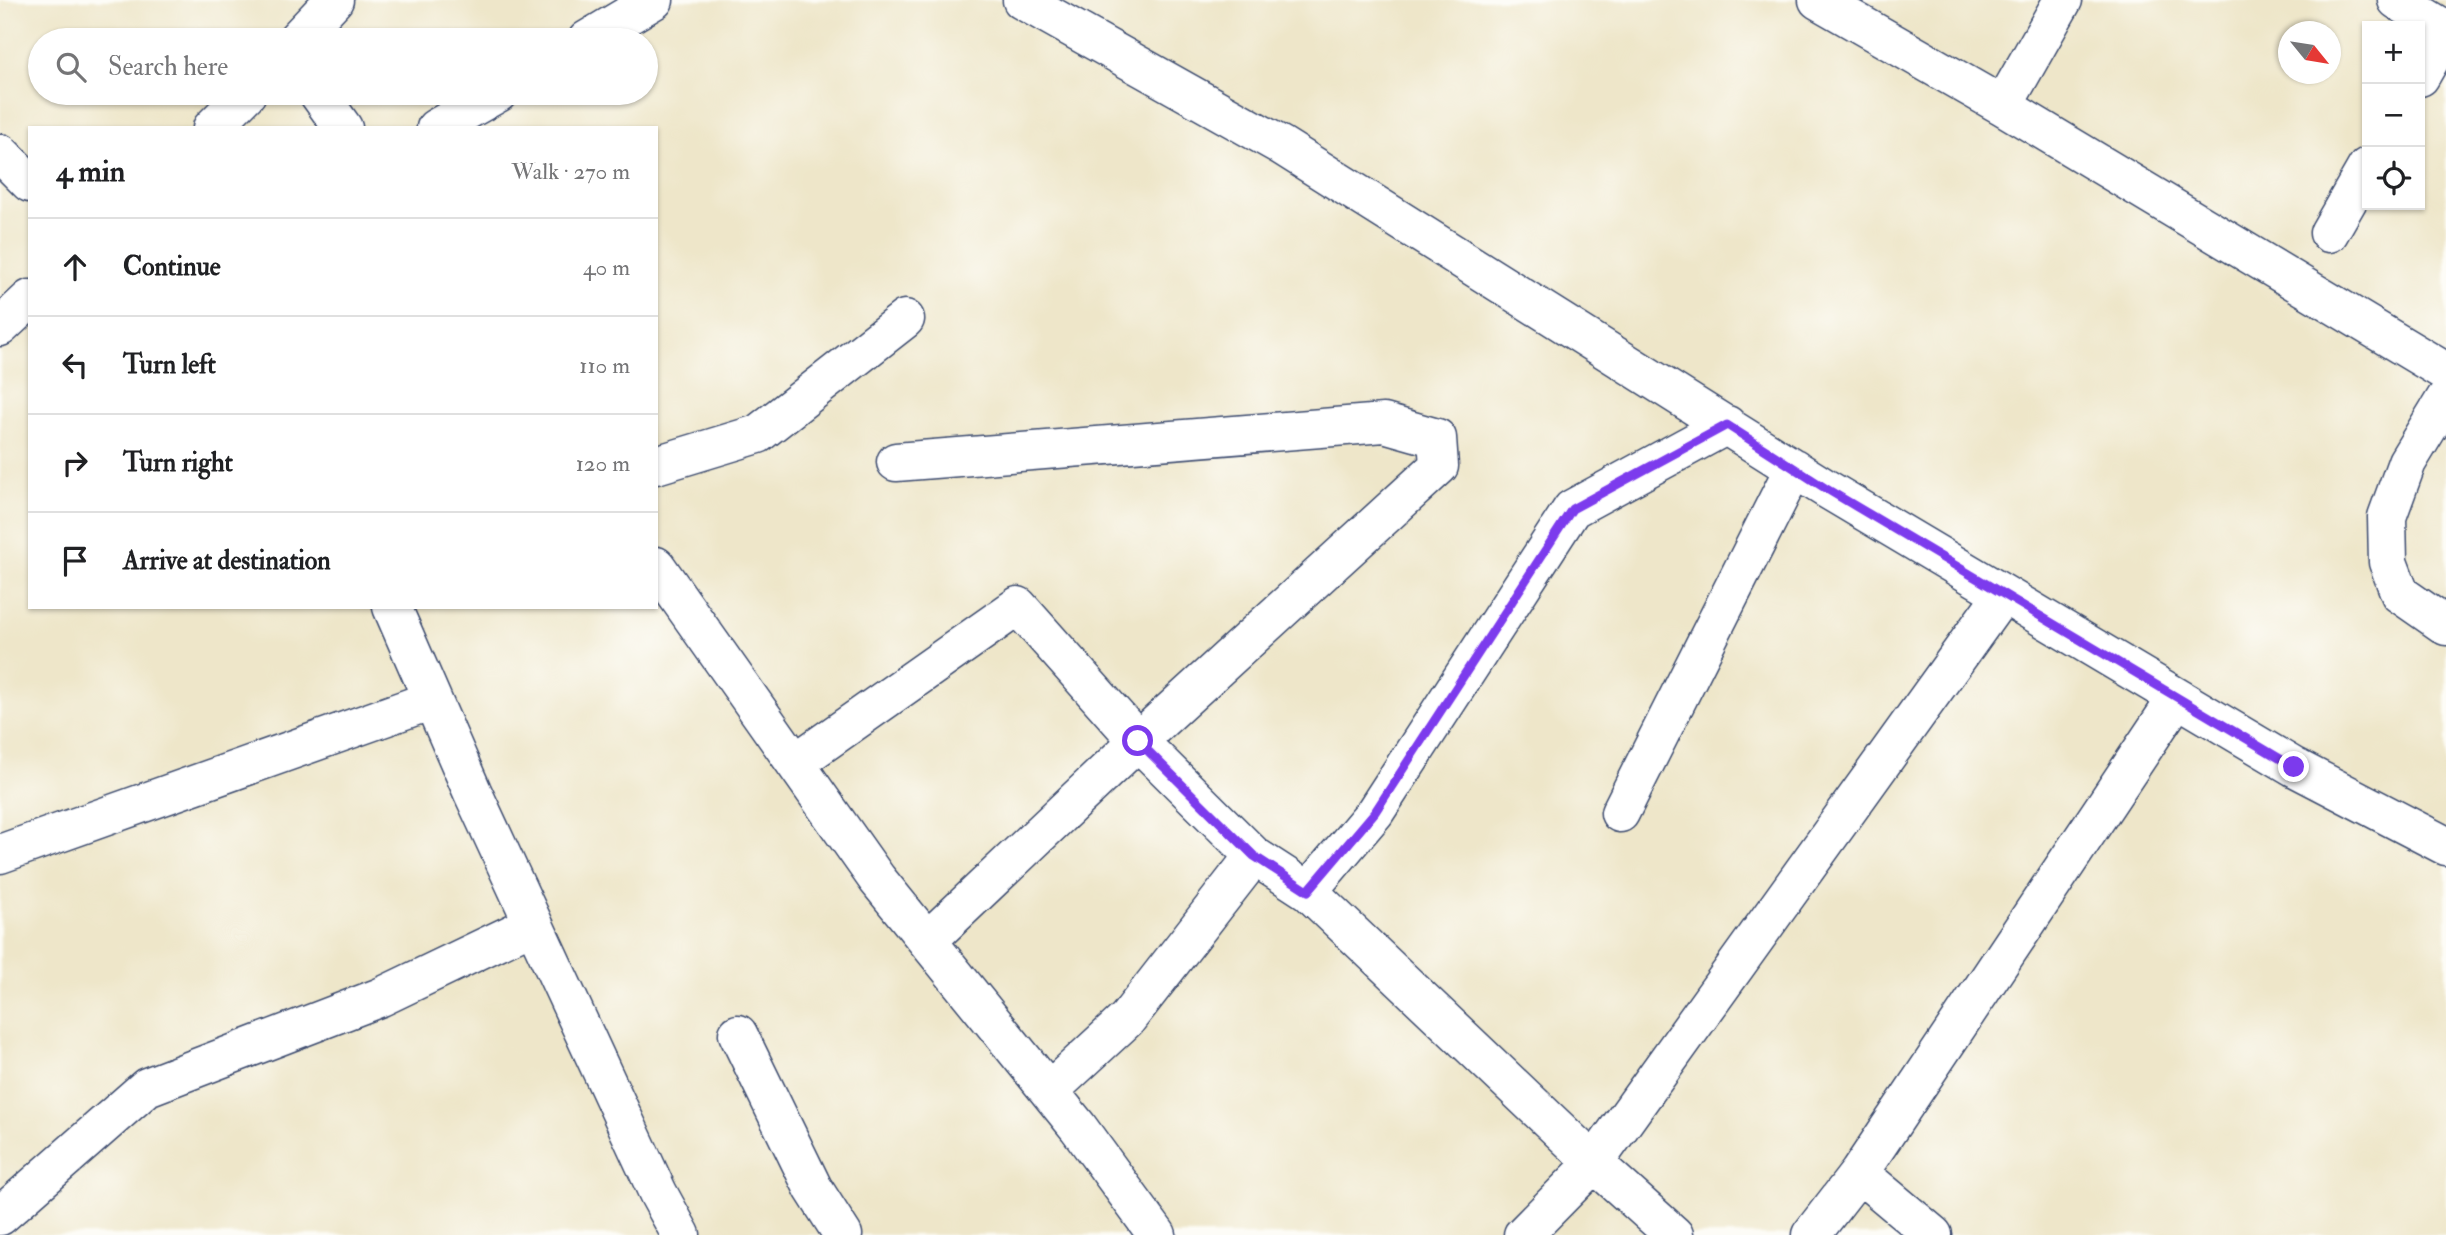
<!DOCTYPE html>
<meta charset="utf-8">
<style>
body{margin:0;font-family:"IM FELL Double Pica",serif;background:#f2f2f2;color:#202124}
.controls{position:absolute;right:21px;top:21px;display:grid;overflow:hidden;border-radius:0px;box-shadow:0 2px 5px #0004}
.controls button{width:63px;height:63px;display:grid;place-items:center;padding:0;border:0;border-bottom:2px solid #e0e0e0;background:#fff;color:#202124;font:35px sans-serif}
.compass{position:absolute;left:2278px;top:21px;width:63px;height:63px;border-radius:50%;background:#fff;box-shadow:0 2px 5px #0004;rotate:120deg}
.stop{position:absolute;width:21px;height:21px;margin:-16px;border:5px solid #7c3aed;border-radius:50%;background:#fff}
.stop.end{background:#7c3aed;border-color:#fff;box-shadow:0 2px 7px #0008}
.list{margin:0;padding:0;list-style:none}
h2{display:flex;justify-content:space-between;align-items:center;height:91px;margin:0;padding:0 28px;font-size:30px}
h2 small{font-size:23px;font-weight:400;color:#757577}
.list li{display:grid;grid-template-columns:46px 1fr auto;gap:21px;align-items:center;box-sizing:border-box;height:98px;padding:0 28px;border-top:2px solid #e0e0e0}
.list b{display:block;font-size:26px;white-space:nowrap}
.list em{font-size:23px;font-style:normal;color:#757577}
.icon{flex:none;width:38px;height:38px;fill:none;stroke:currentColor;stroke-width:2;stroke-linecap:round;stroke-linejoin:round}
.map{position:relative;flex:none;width:2446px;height:1235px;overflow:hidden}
.search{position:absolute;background:#fff;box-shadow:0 2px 5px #0004;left:28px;top:28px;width:630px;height:77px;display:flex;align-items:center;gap:18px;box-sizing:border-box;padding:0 24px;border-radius:38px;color:#757577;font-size:26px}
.panel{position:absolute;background:#fff;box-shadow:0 2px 5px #0004;left:28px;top:126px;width:630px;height:483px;border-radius:0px}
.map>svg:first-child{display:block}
</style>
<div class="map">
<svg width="2446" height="1235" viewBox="0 0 2446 1235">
<rect width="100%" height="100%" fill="#fdfcf7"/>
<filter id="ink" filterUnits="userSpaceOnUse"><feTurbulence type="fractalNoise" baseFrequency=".0143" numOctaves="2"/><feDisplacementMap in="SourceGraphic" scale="14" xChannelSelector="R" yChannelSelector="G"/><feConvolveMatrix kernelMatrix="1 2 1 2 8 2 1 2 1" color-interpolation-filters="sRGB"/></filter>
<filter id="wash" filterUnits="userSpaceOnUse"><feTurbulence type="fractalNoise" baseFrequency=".00686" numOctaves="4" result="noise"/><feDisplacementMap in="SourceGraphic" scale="28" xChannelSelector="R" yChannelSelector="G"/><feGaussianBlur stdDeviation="1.57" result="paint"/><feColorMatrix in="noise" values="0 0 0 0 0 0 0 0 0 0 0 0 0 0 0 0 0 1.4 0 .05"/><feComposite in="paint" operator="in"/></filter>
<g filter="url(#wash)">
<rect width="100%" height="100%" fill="#eee6c9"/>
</g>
<g filter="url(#ink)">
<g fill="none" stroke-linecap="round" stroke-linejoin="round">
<g stroke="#3b4a6e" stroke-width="41">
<path id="street" d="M1022,0L1282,146L1825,488L2294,767L2446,846
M1818,0L2003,106L2446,372
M2397,0L2446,30
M296,40L334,0
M587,40L654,0
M2420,77L2446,32
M318,93L343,128
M2003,106L2063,0
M212,128L247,93
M436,128L498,93
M0,153L30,183
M2329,233L2367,167
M0,327L30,299
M2446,398L2407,462L2387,517L2388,562L2400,594L2446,626
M896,462L1384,423L1437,438L1439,466L1138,741L927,941
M656,465L758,434L905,319
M656,566L877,879L1078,1127L1157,1235
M392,607L472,791L658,1193L681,1235
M795,763L1018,606L1138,741L1254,856L1308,891L1594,1163L1674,1235
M1620,813L1794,468
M0,854L432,700
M1308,891L1375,812L1572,509L1727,425
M738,1034L813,1188L843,1235
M1049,1091L1127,1019L1254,856
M1859,1173L1933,1235
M0,1216L147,1087L381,997L533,924
M1523,1235L1594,1163L2003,594
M1811,1235L1859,1173L2177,698"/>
</g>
<use href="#street" stroke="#fff" stroke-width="38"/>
</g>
</g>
<g fill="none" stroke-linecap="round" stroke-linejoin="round" filter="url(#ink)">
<path stroke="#7c3aed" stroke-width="9" d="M1138,741L1254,856L1308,891L1375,812L1572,509L1727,425L1825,488L2294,767"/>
</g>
</svg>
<div class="controls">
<button>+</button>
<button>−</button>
<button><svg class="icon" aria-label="locate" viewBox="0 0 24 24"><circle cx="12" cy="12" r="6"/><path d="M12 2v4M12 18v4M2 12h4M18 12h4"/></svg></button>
</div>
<svg class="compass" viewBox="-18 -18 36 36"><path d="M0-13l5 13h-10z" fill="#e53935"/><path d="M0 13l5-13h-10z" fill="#757577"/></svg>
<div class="stop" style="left:1138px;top:741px"></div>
<div class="stop end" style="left:2294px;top:767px"></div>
<div class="search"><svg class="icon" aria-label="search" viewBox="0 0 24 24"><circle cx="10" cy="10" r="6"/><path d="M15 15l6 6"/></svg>Search here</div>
<section class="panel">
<h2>4 min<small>Walk · 270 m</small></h2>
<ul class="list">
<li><svg class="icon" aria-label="ahead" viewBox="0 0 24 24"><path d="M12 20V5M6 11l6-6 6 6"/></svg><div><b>Continue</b></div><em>40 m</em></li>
<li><svg class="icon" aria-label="left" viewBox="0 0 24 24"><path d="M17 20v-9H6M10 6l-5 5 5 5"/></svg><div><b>Turn left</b></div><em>110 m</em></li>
<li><svg class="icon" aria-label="right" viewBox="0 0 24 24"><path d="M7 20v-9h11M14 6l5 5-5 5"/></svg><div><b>Turn right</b></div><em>120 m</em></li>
<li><svg class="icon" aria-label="arrive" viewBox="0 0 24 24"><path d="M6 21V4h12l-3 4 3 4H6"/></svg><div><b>Arrive at destination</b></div></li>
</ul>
</section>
</div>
